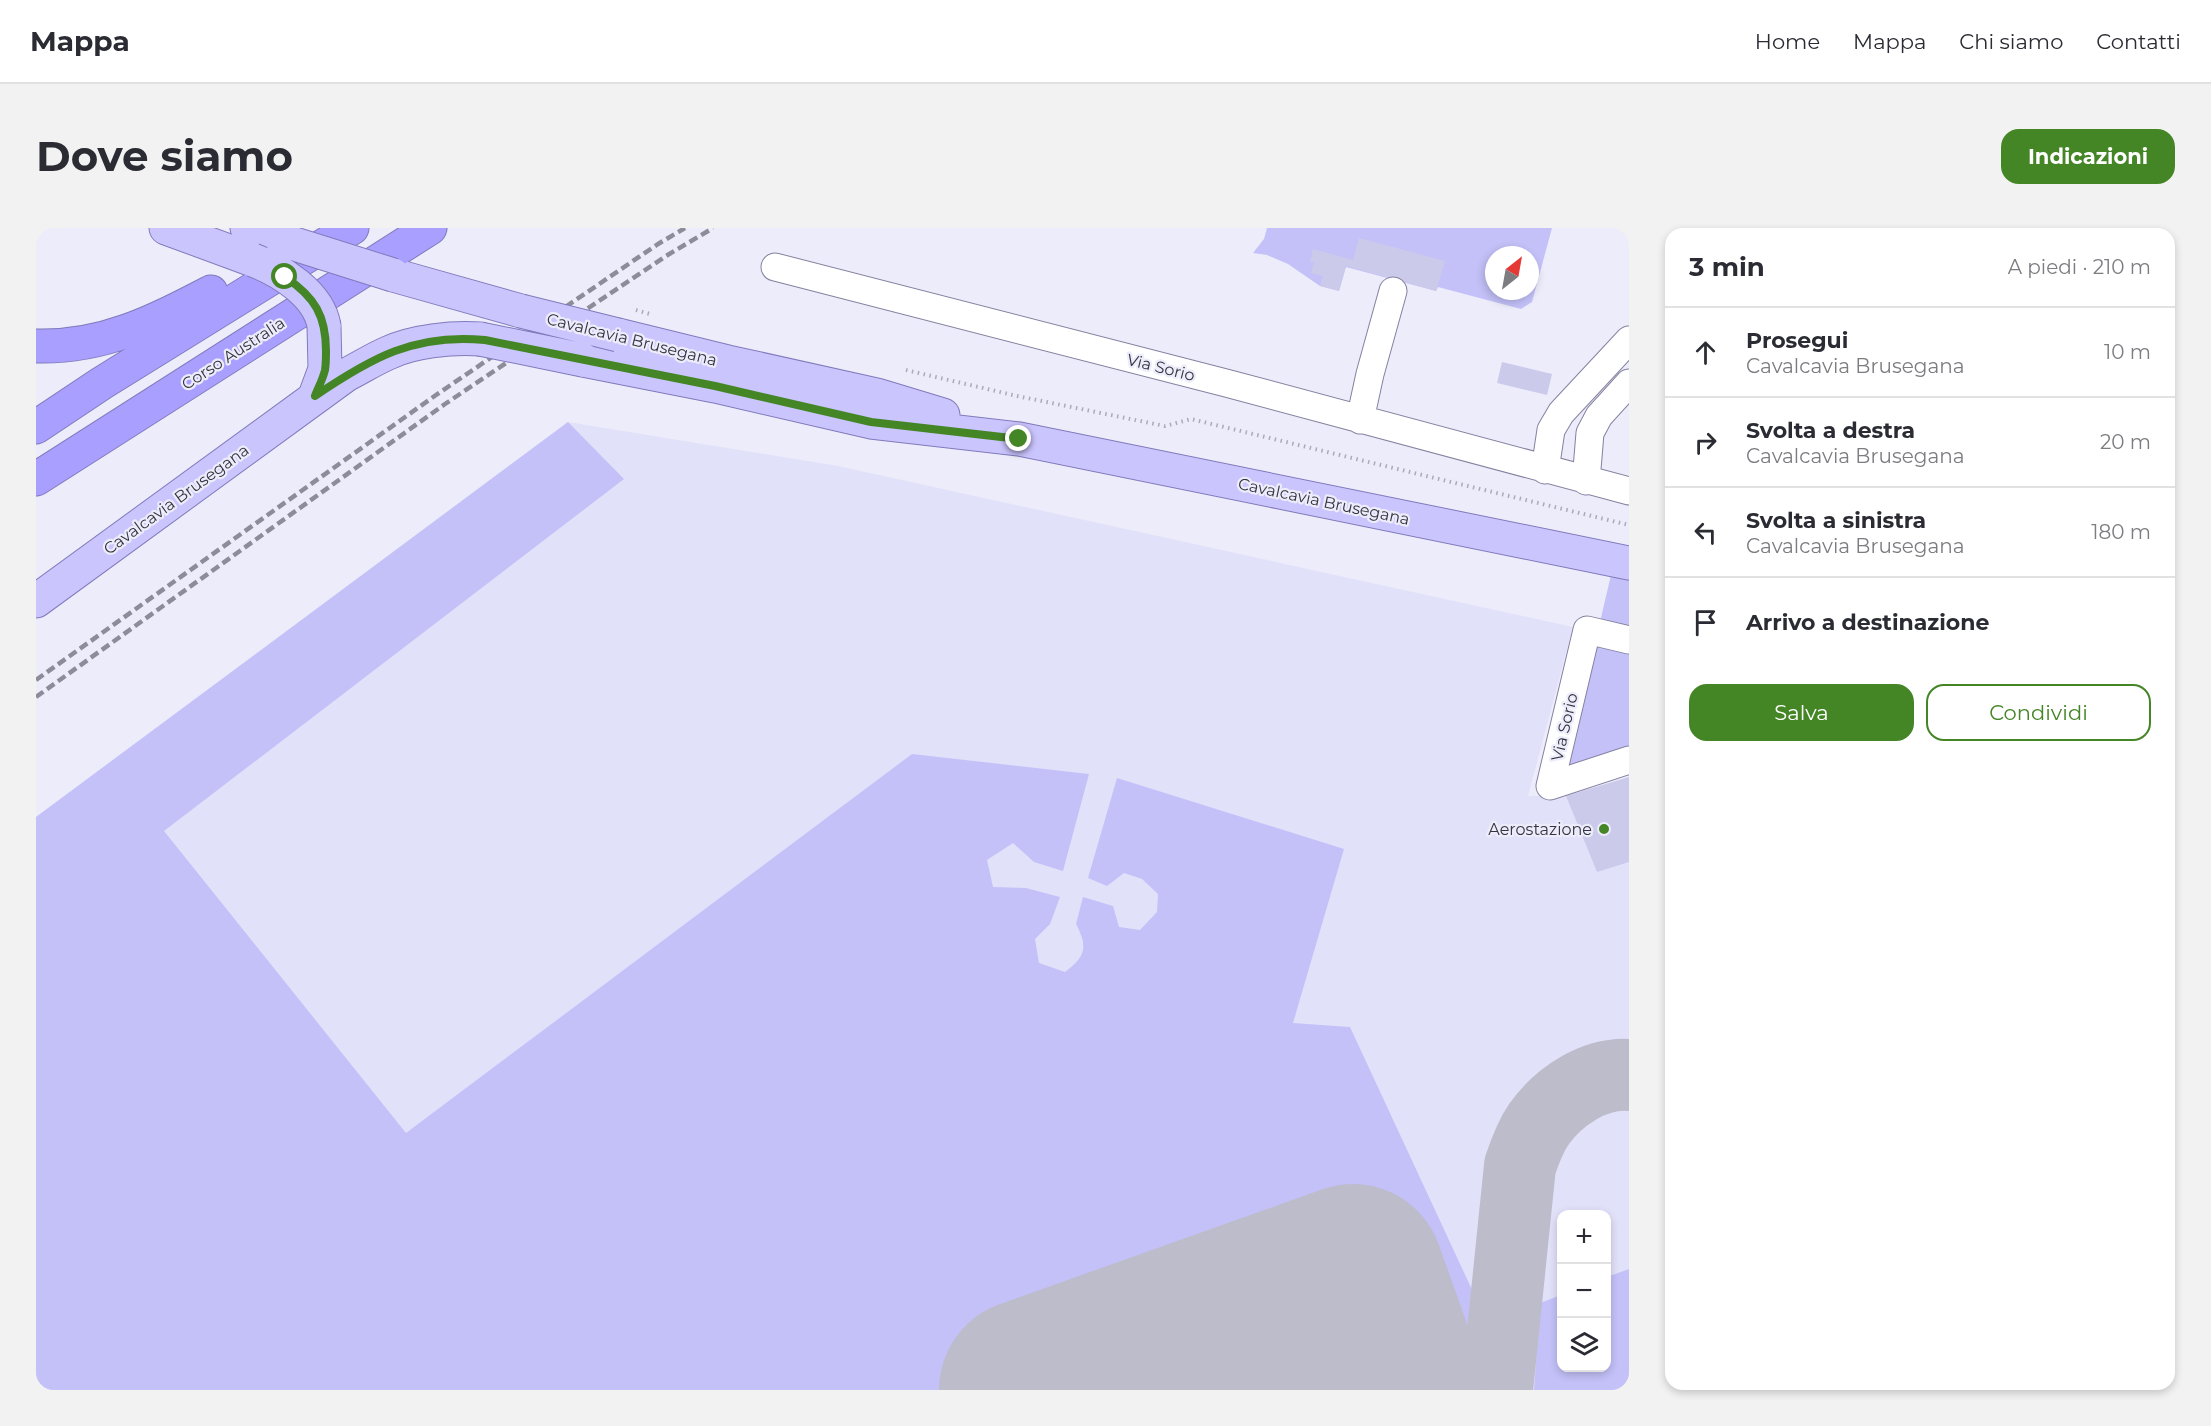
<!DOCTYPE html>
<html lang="it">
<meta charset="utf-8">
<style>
body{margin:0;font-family:Montserrat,sans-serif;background:#f2f2f3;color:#2b2b33}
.controls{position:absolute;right:18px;bottom:18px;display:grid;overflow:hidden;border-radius:12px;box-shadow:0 3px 9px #0003}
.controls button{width:54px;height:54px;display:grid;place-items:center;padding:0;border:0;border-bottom:2px solid #e1e1e2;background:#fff;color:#2b2b33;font:30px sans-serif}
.compass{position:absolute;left:1449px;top:18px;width:54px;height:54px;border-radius:50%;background:#fff;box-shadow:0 3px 9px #0003;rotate:31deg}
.stop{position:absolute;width:18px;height:18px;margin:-14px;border:4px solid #448526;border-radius:50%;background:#fff}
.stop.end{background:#448526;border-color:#fff;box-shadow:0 2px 6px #0008}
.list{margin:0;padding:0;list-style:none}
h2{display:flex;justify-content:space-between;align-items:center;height:78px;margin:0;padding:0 24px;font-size:26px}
h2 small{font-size:20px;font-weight:400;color:#7c7c81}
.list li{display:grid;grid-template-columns:39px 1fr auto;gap:18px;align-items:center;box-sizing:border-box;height:90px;padding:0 24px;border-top:2px solid #e1e1e2}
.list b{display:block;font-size:22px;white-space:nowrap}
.list p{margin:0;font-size:20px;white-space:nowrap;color:#7c7c81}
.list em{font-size:20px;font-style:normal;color:#7c7c81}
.actions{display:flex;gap:12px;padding:18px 24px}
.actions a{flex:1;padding:14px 0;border:2px solid #448526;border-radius:18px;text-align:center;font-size:21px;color:#448526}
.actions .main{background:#448526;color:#fff}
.icon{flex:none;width:33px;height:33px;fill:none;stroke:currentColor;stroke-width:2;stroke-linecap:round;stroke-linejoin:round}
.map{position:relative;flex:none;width:1593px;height:1162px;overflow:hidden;border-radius:18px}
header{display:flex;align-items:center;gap:36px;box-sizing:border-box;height:84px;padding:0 30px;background:#fff;border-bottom:2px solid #e1e1e2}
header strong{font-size:28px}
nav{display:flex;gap:33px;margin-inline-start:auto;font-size:21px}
.intro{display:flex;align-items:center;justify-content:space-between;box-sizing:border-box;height:144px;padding:0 36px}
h1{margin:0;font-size:42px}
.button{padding:15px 27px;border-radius:18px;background:#448526;color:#fff;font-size:21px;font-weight:700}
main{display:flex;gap:36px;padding:0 36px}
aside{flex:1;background:#fff;border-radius:18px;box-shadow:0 3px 9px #0003}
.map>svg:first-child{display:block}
</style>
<header>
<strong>Mappa</strong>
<nav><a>Home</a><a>Mappa</a><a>Chi siamo</a><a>Contatti</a></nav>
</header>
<div class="intro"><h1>Dove siamo</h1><a class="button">Indicazioni</a></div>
<main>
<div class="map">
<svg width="1593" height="1162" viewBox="0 0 1593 1162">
<rect width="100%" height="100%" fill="#edecfa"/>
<path fill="#e2e1fa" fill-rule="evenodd" d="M532,194L802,238L1537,399L1492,568H1530L1593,549V1162H0V589ZM1526,986H1570V1140H1526Z"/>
<path fill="#c4c1f9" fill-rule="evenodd" d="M1231,0H1516L1496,74L1485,81L1402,59L1400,63L1310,39L1303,63L1284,58L1252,36L1231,27L1217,25L1228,11ZM1458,27H1494V63H1458Z
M532,194L588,251L128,603L370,905L876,526L1053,546L1027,643L998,634L977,615L951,632L957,659L990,660L1024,669L1014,696L999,711L1003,735L1029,744C1050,728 1052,719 1040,696L1047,669L1077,678L1083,699L1104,702L1121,684L1122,666L1106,651L1088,645L1071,658L1052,650L1081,550L1308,621L1257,795L1314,799L1438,1066L1429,1162H1358L1317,1047L994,1162H0V589Z
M1579,330L1593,333V518L1530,539Z
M1593,1041V1162H1498L1504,1075L1525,1067L1526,1140H1570L1571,1049Z"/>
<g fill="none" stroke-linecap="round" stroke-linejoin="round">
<path stroke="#bdbcca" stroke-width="72" d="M1461,1162L1484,938C1489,923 1494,909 1503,896C1523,868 1558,845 1593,847"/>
<path stroke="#bdbcca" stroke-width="182" d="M994,1162L1317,1047L1358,1162"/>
</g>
<path fill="#cccaeb" d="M1323,10L1409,33L1400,63L1310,38L1303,63L1284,58L1287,48L1275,45L1278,34H1274L1277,21L1317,32Z
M1466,134L1516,146L1511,167L1461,155Z
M1593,549V634L1561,644L1530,568Z"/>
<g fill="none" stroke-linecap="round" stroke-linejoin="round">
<g stroke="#8482a0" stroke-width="29">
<path id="minor" d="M739,39L1190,155L1593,263
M1324,192L1334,146L1357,63
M1509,242L1515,202L1525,185L1593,112
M1550,253L1554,205L1563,188L1593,155
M1593,412L1551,402L1514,558L1593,532"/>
</g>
<g stroke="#807abc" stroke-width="35">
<path id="major" d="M130,0L217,32
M211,0L246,12
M357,47L485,83
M582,107L692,134L841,167L907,187
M547,132L679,158L835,194L983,211L1593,335
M279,168L289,141L288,98
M0,373L310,147C324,140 338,131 352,125C377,113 417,109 444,111"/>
</g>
<g stroke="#807abc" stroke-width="35">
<path id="highway" d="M0,118C67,120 117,94 175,64
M0,199L66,155L316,0
M0,251L394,0"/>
</g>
<path stroke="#abaab8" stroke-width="4" stroke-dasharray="1.5 4.5" stroke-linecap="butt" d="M870,142L981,168L1129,198L1155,191L1593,297"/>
<use href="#minor" stroke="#fff" stroke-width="27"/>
<use href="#major" stroke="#cbc5fe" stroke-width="33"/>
<use href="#highway" stroke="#a99ffe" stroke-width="33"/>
<path stroke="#8d8c99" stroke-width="4.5" stroke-dasharray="9 4.5" stroke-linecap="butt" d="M0,452L400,167L622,16L649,0
M0,469L409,176L630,28L677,0"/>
<g stroke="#807abc" stroke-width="35" stroke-linecap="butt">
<path id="major-bridge" d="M246,12L357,47
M217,32C244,42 283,66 288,98
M485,83L582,107
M444,111L547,132"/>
</g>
<path stroke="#abaab8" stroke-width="4" stroke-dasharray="1.5 4.5" stroke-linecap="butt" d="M600,82L614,86"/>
<use href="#major-bridge" stroke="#cbc5fe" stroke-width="33"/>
</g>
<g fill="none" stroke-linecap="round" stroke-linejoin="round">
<path stroke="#448526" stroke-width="8" d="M249,49C279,69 290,88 290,123C290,129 290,136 289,142C287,151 282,160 279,168C335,130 379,105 449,112L679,158L835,194L983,211"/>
</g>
<circle fill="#448526" stroke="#edecfa" stroke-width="2" cx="1568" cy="601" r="6"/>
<g text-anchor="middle" stroke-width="4.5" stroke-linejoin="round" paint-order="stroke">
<g font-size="16" fill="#343440" stroke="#edecfa">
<text transform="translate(596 111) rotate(14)" y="6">Cavalcavia Brusegana</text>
<text transform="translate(197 125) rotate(-33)" y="6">Corso Australia</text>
<text transform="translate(1125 139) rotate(14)" y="6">Via Sorio</text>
<text transform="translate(140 271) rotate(-36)" y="6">Cavalcavia Brusegana</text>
<text transform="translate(1288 273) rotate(12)" y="6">Cavalcavia Brusegana</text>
<text transform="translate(1528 499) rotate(-77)" y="6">Via Sorio</text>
</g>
<g font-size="16" fill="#343440" stroke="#edecfa" text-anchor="end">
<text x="1556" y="607">Aerostazione</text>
</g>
</g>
</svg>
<div class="controls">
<button>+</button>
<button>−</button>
<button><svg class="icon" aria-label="layers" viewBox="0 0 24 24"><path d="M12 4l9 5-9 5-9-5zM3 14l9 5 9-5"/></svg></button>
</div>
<svg class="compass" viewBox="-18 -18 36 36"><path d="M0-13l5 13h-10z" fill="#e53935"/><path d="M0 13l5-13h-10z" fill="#7c7c81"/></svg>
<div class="stop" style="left:249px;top:49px"></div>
<div class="stop end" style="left:983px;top:211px"></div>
</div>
<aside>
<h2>3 min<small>A piedi · 210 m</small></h2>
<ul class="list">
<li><svg class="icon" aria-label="ahead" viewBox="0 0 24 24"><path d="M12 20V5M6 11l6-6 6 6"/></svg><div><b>Prosegui</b><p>Cavalcavia Brusegana</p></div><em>10 m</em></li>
<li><svg class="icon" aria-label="right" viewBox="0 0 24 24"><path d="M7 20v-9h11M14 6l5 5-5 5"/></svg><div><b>Svolta a destra</b><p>Cavalcavia Brusegana</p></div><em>20 m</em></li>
<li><svg class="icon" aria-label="left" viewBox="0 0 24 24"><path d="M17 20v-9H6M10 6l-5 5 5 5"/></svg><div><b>Svolta a sinistra</b><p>Cavalcavia Brusegana</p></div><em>180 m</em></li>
<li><svg class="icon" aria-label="arrive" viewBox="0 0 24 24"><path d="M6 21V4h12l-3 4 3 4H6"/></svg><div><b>Arrivo a destinazione</b></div></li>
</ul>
<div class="actions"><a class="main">Salva</a><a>Condividi</a></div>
</aside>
</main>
